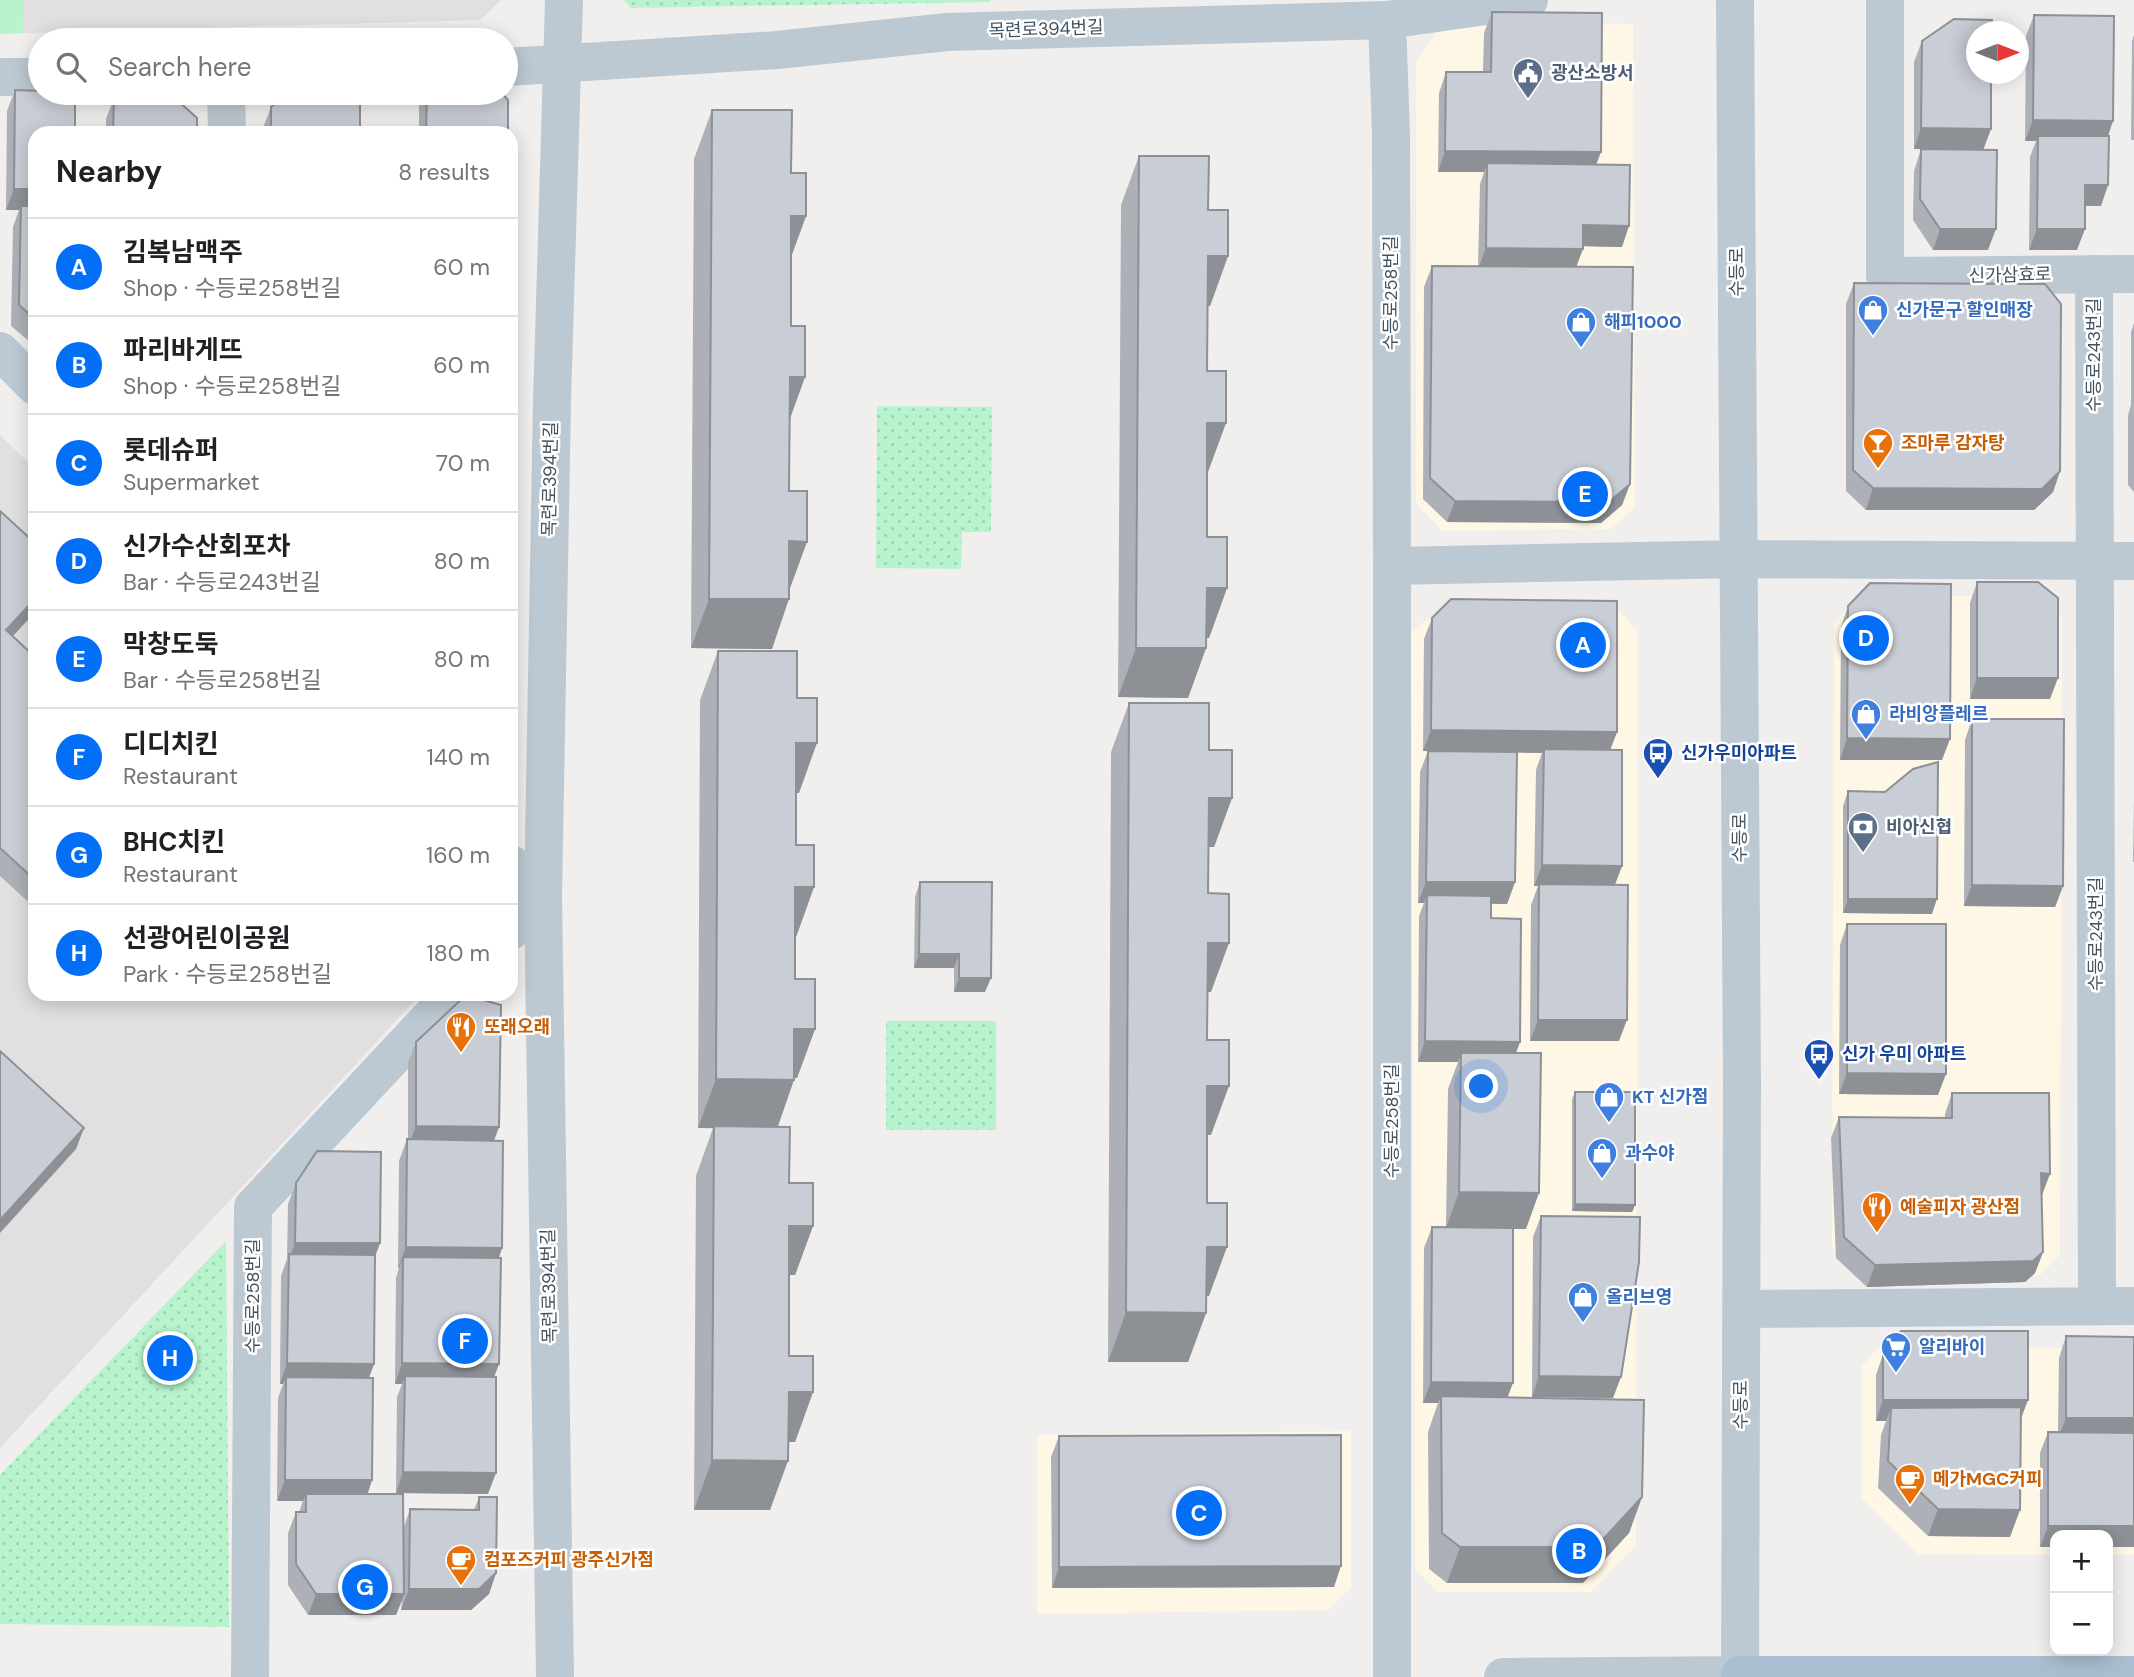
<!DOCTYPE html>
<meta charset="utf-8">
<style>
body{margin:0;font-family:"DM Sans","Noto Sans KR",sans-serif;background:#f2f2f2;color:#202124}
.controls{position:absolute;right:21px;bottom:21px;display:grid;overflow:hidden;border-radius:14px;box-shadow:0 4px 18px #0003}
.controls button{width:63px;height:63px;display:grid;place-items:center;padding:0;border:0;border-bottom:2px solid #e0e0e0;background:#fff;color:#202124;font:35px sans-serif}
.compass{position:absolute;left:1966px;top:21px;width:63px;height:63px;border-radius:50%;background:#fff;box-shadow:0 4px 18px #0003;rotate:90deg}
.you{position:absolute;left:1482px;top:1087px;width:24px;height:24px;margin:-18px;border:5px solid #fff;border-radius:50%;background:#1a73e8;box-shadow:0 0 0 10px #1a73e833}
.badge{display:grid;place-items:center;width:46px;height:46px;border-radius:50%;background:#036ef6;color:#fff;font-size:23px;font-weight:700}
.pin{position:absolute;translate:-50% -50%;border:4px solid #fff;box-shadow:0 2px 7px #0006}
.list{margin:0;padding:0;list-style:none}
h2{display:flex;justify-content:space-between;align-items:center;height:91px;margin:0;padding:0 28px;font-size:30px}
h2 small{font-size:23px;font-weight:400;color:#757577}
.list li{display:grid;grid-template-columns:46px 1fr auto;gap:21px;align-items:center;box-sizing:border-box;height:98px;padding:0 28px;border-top:2px solid #e0e0e0}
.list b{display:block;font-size:26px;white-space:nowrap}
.list p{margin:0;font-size:23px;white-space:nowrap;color:#757577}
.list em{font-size:23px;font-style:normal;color:#757577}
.icon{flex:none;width:38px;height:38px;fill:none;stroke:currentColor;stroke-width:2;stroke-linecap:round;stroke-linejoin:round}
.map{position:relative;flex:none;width:2134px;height:1677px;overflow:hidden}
.search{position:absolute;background:#fff;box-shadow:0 4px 18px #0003;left:28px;top:28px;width:490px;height:77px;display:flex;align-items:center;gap:18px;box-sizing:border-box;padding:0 24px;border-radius:38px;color:#757577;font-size:26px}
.panel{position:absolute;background:#fff;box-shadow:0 4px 18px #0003;left:28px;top:126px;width:490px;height:875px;border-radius:21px}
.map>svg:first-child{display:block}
</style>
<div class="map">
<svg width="2134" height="1677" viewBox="0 0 2134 1677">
<defs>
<pattern id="grass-dots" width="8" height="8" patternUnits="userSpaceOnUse" patternTransform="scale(1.75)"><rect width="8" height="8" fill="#b7f4ce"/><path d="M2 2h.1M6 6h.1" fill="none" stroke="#9fd3b3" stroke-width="1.8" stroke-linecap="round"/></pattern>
</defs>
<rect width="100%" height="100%" fill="#f1eeee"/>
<path fill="#fef7e5" d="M1446,20L1633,24L1635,507L1611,529L1442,531L1416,503V62Z
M1859,596H2035L2062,618L2060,1255L2039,1276L1863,1277L1832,1248L1834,624Z
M1620,612L1638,632L1636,1545L1591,1592H1439L1415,1568L1411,631L1439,613Z
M1879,1347L2134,1348V1555H2108V1535H2055V1555L1918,1554L1862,1498V1366Z
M1351,1431V1588L1328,1610L1037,1614V1435Z"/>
<path fill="#e2dfe0" d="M0,0H501L480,20L0,34Z
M0,435L35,469V994H421L0,1448Z"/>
<path fill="url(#grass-dots)" d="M624,0H990L991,2L631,8Z
M877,406L992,407L991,532H962L961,569L876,568Z
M886,1021H996V1130H886Z
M226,1241L229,1627L0,1624V1475Z"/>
<path fill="#b7f4ce" d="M0,0H24L23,33L0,34Z"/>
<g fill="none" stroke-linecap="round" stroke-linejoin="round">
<path stroke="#bdc9d2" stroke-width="38" d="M1735,0L1742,1084L1740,1677
M1885,0V276L2134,274
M1387,20L1391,134L1392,566V1677
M506,67L777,50L947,32L1387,20L1529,0
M0,77H40
M226,93L227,133
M2094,274L2097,1306
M0,351L35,386
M1392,566L1740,559L2134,561
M511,864L543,896L511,931
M1742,1309L2134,1306
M250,1677L253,1207L452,994
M555,1677L543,896L552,402L564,0
M1503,1677L1740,1675"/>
<path stroke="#aabed1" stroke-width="38" d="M1740,1675H2134"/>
</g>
<path fill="#adb0b7" d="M1492,12L1596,164L1622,247L1583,246L1576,267L1630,484L1622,505L1601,523L1447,522L1423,499L1424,287L1432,266H1478L1480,184L1484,172H1438L1439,93L1446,72H1483L1484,33Z
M2034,15L2108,136L2101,206H2085L2077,250H2029L2030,157L2036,141H2025L2026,36Z
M2134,35V140H2131L2132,41Z
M1922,41L1991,129L1983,150L1914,149V62Z
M15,90L35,133V341H29L11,326L13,227L19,210H6L7,111Z
M423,93H502L508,133H419V103Z
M114,98L197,133H106V119Z
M271,107L360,133H263V128Z
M712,110L791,173L806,216L791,257V326L805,377L790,419L789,591L772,649L691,648L694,159Z
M1921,149L1988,250H1933L1913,220L1914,171Z
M1139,156L1208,210L1228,256L1210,306H1208L1207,371L1226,423L1207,472V537L1227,588L1209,638H1206V648L1188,698L1118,697L1121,205Z
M1854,283L2060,471L2053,492L2034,510H1866L1846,491V304Z
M2134,323V492L2128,485V415L2131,405V332Z
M0,511L35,543V612L13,636L35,656V908L0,876Z
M1977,582L2050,699H1970V603Z
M1848,606L1942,760H1840L1841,627Z
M1432,618L1617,732L1610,749L1622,866L1615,884L1619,1041H1530L1531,905L1538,886H1534L1536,770L1542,753L1517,752L1515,882L1507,904L1491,903V918L1520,1042L1516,1053L1526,1229H1513L1507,1397L1642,1497L1629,1533L1583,1583H1447L1429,1569L1428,1432L1438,1403H1423L1424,1248L1432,1227H1446L1448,1089L1458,1062H1418L1419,916L1424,903H1418L1420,772L1428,751H1423L1424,639Z
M718,651L797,698L799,793H796V845L814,887L796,937L795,979L815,1029L797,1078H794L777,1127L789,1183L813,1226L795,1275H789V1356L813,1392L795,1442H788L770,1510H694L696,1176L713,1128H698L700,700Z
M1129,703L1232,798L1214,847H1209L1208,893L1211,992H1208L1207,1040L1211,1135H1207V1203L1209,1296H1206V1313L1188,1362H1108L1111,752Z
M1972,719L2063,886L2055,907L1964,906L1965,740Z
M1848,791L1932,914L1843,913V806Z
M2134,798V862H2133Z
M920,882L985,992H954V968H914L915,897Z
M1847,924L1938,1095L1839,1094L1840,945Z
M416,1042L499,1127L494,1141L502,1248L499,1258V1364L494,1377L488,1494L396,1493L397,1397L402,1384H395L396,1278L399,1268H398L399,1161L407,1139H408V1063Z
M1575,1092L1635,1205L1632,1212L1572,1211V1099Z
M1952,1093L2042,1195L2043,1252L2035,1273L2025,1282L1867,1287L1836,1258L1831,1138L1839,1117L1945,1118V1114Z
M296,1183L375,1257L374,1364L369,1378L372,1480L367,1494L404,1527L410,1509L474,1510L479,1497L496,1573L489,1594L471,1610H401L402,1601L396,1615H308L288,1585V1533L296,1512H299L303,1501H277L278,1398L283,1384H280L281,1276L287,1259L288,1204Z
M1541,1216L1613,1398L1532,1397L1533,1237Z
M2066,1336L2134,1337L2055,1535V1547H2040V1453L2048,1432H2058L2059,1358Z
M1883,1354L2021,1420L2010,1537L1928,1536L1878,1488L1881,1435L1886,1421H1876V1375Z
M1059,1436L1334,1587L1052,1588L1051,1457Z"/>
<path fill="#8d9095" d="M2033,120L2113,121L2106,142L2038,136L2036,141H2025Z
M1921,128L1991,129L1983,150L1914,149Z
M1445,151L1601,152L1593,173L1487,163L1484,172H1438Z
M2085,185H2108L2101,206H2077Z
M14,189H35V210L21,206L19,210H6Z
M791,216H806L788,265Z
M1583,225L1629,226L1622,247L1575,246Z
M1940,229H1996L1988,250H1933Z
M2037,229H2085L2077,250H2029Z
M1486,248L1583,249L1575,270L1478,269Z
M1208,256H1228L1210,306L1190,305Z
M35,325V341H29Z
M790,377H805L787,426Z
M1207,423H1226L1208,472H1189Z
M2060,471L2053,492L2034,510H1866L1873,488Z
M1630,484L1622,505L1601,523L1447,522L1455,501Z
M789,541L807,542L789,591Z
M1207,588H1227L1209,638H1189Z
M35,599V612L0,650L6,630Z
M709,599H789L772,649L691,648Z
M1136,648H1206L1188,698L1118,697Z
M1977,678H2058L2050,699H1970Z
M1431,730L1617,732L1609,753L1544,749L1542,753L1423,751Z
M1847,738L1950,739L1942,760H1840Z
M796,743H817L799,793H778Z
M1209,798H1232L1214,847H1191Z
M1542,865L1622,866L1614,887L1539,884L1538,886H1534Z
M1426,882H1515L1507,904L1427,903V895L1424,903H1418Z
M1972,885L2063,886L2055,907L1964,906Z
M795,887H814L796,937Z
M1848,899H1937L1932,914L1843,913Z
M1208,943H1229L1211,992H1190Z
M919,954H959L954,968H914Z
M959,978H991L985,992H954Z
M1538,1020H1627L1619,1041H1530Z
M794,1029H815L797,1078H777Z
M1425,1041L1520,1042L1512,1063L1461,1053L1458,1062H1418Z
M1847,1073L1946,1074L1938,1095L1839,1094Z
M716,1079L794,1080L777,1129L698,1128Z
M1207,1086H1229L1211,1135H1189Z
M416,1126L499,1127L491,1148L408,1147Z
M84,1128L76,1149L0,1233V1220Z
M2041,1173L2050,1174L2042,1195Z
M1459,1192L1539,1193L1526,1229L1446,1228Z
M1575,1204L1635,1205L1632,1212L1572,1211Z
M789,1226H813L795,1275H771Z
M295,1243H380L372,1265L289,1259Z
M406,1247L502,1248L495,1269L403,1257L399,1268H398Z
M1207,1247H1227L1209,1296H1189Z
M2043,1252L2035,1273L2025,1282L1867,1287L1875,1265Z
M1126,1312L1206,1313L1188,1362H1108Z
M287,1363L374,1364L366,1385L286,1377L283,1384H280Z
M402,1363L499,1364L491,1385L405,1376L402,1384H395Z
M1539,1376L1621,1377L1613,1398L1532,1397Z
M1431,1382L1513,1383L1505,1404L1441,1396L1438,1403H1423Z
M789,1392H813L795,1442H771Z
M1883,1400H2028L2020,1421L1891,1408L1886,1421H1876Z
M2066,1418H2134V1439H2058Z
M712,1460L788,1461L770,1510H694Z
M403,1472L496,1473L488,1494L396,1493Z
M285,1480H372L365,1502L306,1494L303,1501H277Z
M1642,1497L1629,1533L1583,1583H1447L1460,1547Z
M1938,1509L2020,1510L2010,1537L1928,1536Z
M2048,1526H2134V1547H2108V1535H2055V1547H2040Z
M1341,1566L1334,1587L1052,1588L1059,1567Z
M496,1573L489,1594L471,1610H401L409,1589Z
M316,1594H404L396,1615H308Z"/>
<path fill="#c9cdd5" stroke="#8d9095" stroke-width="2" d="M1492,12L1602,13L1601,152L1445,151L1446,72H1491Z
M2034,15L2114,16L2113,121L2033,120Z
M1954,19L1992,20V32H1977V74H1991V129L1921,128L1922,41Z
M15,90L40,91V93H75V133H35V189H14Z
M287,93H360V133H271V107Z
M427,93H502L508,100V133H426Z
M114,98L176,99L197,118V133H113Z
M712,110H792L791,173H806V216H791V326H805V377H790L789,491H807V542L789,541V599H709Z
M2038,136H2109L2108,185H2085V229H2037Z
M1921,149L1997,150L1996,229H1940L1920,199Z
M1139,156H1209L1208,210H1228V256H1208L1207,371H1226V423H1207V537H1227V588H1207L1206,648H1136Z
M1487,163L1630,165L1629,226L1583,225V249L1486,248Z
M21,206H35V319L19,305Z
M1432,266L1633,267L1630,484L1609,502L1455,501L1430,478Z
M1854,283L2045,284L2061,304L2060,471L2042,489L1873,488L1853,470Z
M0,511L35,543V599L6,630L35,657V880L0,848Z
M1977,582H2038L2058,598V678H1977Z
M1870,583L1951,584L1950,739L1847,738L1848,606Z
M1451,599L1617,601V732L1431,730L1432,618Z
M511,606H513L512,686H511Z
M718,651H797V698H817V743H796V845H814V887H795V979H815V1029H794V1080L716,1079Z
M1129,703H1209V750H1232V798H1209L1208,893L1229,894V943H1208L1207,1040H1229V1086H1207V1203H1227V1247H1207L1206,1313L1126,1312Z
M1972,719H2064L2063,886L1972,885Z
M1544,749L1622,750V866L1542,865Z
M1428,751L1517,752L1515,882H1426Z
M1938,762L1937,899H1848V791L1885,792L1913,769Z
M920,882H992L991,978H959V954H919Z
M1539,884L1628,885L1627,1020H1538Z
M1427,895L1491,896V918L1521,919L1520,1042L1425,1041Z
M1847,924H1946V1074L1847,1073Z
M466,995L501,1005L499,1127L416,1126V1042Z
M0,1051L84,1128L0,1220Z
M1461,1053H1541L1539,1193L1459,1192Z
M1575,1092H1635V1205L1575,1204Z
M1952,1093H2049L2050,1174L2041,1173L2043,1252L2033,1261L1875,1265L1844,1237L1839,1117L1952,1118Z
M714,1126L790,1127L789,1183H813V1226H789V1356H813V1392H789L788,1461L712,1460Z
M407,1139L503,1141L502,1248L406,1247Z
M317,1151L381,1152L380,1243H295L296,1183Z
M1541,1216L1640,1217L1639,1262L1621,1377L1539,1376Z
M1432,1227L1513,1228V1383L1431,1382Z
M289,1254L375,1255L374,1364L287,1363Z
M403,1257L501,1258L499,1364L402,1363Z
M1901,1331H2028V1400H1883V1354Z
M2066,1336L2134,1337V1418H2066Z
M405,1376L496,1377V1473L403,1472Z
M286,1377L373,1378L372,1480H285Z
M1441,1396L1644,1400L1642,1497L1596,1547H1460L1442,1533Z
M2021,1407L2020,1510L1938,1509L1888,1461L1891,1408Z
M2048,1432L2134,1433V1526H2048Z
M1341,1435V1566L1059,1567V1436Z
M306,1494H403L404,1594H316L296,1564V1512H306Z
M479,1497H497L496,1573L479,1589H409L410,1509L479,1510Z"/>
<defs>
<g id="civic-pin" transform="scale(1.575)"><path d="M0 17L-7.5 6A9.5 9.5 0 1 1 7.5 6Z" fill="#5c6f8a" stroke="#fff"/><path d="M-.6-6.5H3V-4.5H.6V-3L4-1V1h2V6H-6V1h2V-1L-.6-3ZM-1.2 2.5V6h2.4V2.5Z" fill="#fff"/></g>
<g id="shop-pin" transform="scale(1.575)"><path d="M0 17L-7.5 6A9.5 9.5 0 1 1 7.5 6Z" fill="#3f7fe0" stroke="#fff"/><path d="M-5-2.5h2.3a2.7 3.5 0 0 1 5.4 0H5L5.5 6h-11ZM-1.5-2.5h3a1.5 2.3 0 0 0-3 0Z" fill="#fff"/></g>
<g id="bar-pin" transform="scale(1.575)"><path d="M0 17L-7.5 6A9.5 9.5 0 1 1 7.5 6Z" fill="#e8710a" stroke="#fff"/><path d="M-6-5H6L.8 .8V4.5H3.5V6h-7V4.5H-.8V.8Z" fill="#fff"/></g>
<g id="bus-pin" transform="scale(1.575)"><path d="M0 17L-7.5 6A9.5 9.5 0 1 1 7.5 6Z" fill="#1a4fb4" stroke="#fff"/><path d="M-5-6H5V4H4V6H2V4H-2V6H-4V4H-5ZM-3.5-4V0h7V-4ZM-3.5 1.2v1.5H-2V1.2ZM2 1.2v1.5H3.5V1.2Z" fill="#fff"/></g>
<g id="bank-pin" transform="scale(1.575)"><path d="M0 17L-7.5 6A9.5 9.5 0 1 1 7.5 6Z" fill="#5c6f8a" stroke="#fff"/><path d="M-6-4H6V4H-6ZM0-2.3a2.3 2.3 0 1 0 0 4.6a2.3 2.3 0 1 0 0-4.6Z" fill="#fff"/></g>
<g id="restaurant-pin" transform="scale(1.575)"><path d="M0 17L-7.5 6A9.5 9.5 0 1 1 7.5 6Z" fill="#e8710a" stroke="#fff"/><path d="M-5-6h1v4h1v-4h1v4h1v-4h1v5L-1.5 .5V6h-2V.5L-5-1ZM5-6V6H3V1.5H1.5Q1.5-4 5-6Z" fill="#fff"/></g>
<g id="supermarket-pin" transform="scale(1.575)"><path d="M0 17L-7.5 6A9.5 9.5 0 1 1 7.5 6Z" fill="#3f7fe0" stroke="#fff"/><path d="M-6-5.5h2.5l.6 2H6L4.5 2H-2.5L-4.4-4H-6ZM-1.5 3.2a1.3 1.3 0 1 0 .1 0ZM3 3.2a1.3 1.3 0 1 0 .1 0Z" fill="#fff"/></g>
<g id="cafe-pin" transform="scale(1.575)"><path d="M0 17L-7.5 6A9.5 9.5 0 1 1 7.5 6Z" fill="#e8710a" stroke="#fff"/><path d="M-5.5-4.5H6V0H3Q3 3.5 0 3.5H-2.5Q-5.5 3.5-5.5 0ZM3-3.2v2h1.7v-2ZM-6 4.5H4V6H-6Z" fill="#fff"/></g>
</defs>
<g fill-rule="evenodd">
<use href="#civic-pin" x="1528" y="73"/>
<use href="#shop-pin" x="1873" y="310"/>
<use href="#shop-pin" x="1581" y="322"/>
<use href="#bar-pin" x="1878" y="443"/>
<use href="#shop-pin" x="1866" y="714"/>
<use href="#bus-pin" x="1658" y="753"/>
<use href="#bank-pin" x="1863" y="827"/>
<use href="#restaurant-pin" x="461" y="1027"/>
<use href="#bus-pin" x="1819" y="1054"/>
<use href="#shop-pin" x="1609" y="1097"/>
<use href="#shop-pin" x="1602" y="1153"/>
<use href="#restaurant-pin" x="1877" y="1207"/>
<use href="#shop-pin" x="1583" y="1297"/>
<use href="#supermarket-pin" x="1896" y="1347"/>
<use href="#cafe-pin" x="1910" y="1479"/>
<use href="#cafe-pin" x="461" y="1560"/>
</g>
<g text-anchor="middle" stroke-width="5" stroke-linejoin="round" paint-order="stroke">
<g font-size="18" fill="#44525e" stroke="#fff">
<text transform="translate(1046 29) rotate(-2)" y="6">목련로394번길</text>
<text transform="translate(1737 272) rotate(-90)" y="6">수등로</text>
<text transform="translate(2010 275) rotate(-1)" y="6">신가삼효로</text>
<text transform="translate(1391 293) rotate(-90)" y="6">수등로258번길</text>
<text transform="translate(2094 355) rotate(-90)" y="6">수등로243번길</text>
<text transform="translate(550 479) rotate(-89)" y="6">목련로394번길</text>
<text transform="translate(1740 838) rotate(-90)" y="6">수등로</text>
<text transform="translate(2096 934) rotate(-90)" y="6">수등로243번길</text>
<text transform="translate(1392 1121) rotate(-90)" y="6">수등로258번길</text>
<text transform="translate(549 1286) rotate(-91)" y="6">목련로394번길</text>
<text transform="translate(253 1296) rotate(-90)" y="6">수등로258번길</text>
<text transform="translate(1741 1405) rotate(-90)" y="6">수등로</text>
</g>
<g font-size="18" font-weight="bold" fill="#4e5e75" stroke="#fff" text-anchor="start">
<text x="1551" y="79">광산소방서</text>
<text x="1886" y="833">비아신협</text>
</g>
<g font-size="18" font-weight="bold" fill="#366cbe" stroke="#fff" text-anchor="start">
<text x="1896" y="316">신가문구 할인매장</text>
<text x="1604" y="328">해피1000</text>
<text x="1889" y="720">라비앙플레르</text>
<text x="1632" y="1103">KT 신가점</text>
<text x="1625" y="1159">과수야</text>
<text x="1606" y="1303">올리브영</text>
<text x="1919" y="1353">알리바이</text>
</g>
<g font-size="18" font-weight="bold" fill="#c56008" stroke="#fff" text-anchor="start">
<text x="1901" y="449">조마루 감자탕</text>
<text x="484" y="1033">또래오래</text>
<text x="1900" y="1213">예술피자 광산점</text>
<text x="1933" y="1485">메가MGC커피</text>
<text x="484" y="1566">컴포즈커피 광주신가점</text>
</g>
<g font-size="18" font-weight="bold" fill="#164399" stroke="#fff" text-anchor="start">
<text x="1681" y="759">신가우미아파트</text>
<text x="1842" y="1060">신가 우미 아파트</text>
</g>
</g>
</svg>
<div class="controls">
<button>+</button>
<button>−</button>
</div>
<svg class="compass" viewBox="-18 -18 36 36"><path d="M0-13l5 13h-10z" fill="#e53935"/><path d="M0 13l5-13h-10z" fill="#757577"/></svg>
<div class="you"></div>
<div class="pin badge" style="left:1583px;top:645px">A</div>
<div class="pin badge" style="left:1579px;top:1551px">B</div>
<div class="pin badge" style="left:1199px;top:1513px">C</div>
<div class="pin badge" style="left:1866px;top:638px">D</div>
<div class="pin badge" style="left:1585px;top:494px">E</div>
<div class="pin badge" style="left:465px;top:1341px">F</div>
<div class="pin badge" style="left:365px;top:1587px">G</div>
<div class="pin badge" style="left:170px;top:1358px">H</div>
<div class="search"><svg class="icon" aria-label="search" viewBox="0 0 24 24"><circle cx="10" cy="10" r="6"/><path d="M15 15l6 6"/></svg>Search here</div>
<section class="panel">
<h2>Nearby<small>8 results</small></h2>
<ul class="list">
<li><span class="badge">A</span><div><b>김복남맥주</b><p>Shop · 수등로258번길</p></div><em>60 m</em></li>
<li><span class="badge">B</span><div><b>파리바게뜨</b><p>Shop · 수등로258번길</p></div><em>60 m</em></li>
<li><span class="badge">C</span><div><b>롯데슈퍼</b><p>Supermarket</p></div><em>70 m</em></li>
<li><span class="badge">D</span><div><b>신가수산회포차</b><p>Bar · 수등로243번길</p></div><em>80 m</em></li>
<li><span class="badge">E</span><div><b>막창도둑</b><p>Bar · 수등로258번길</p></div><em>80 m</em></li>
<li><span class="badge">F</span><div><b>디디치킨</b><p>Restaurant</p></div><em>140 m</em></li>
<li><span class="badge">G</span><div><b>BHC치킨</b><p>Restaurant</p></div><em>160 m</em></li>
<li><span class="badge">H</span><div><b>선광어린이공원</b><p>Park · 수등로258번길</p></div><em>180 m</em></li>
</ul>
</section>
</div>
